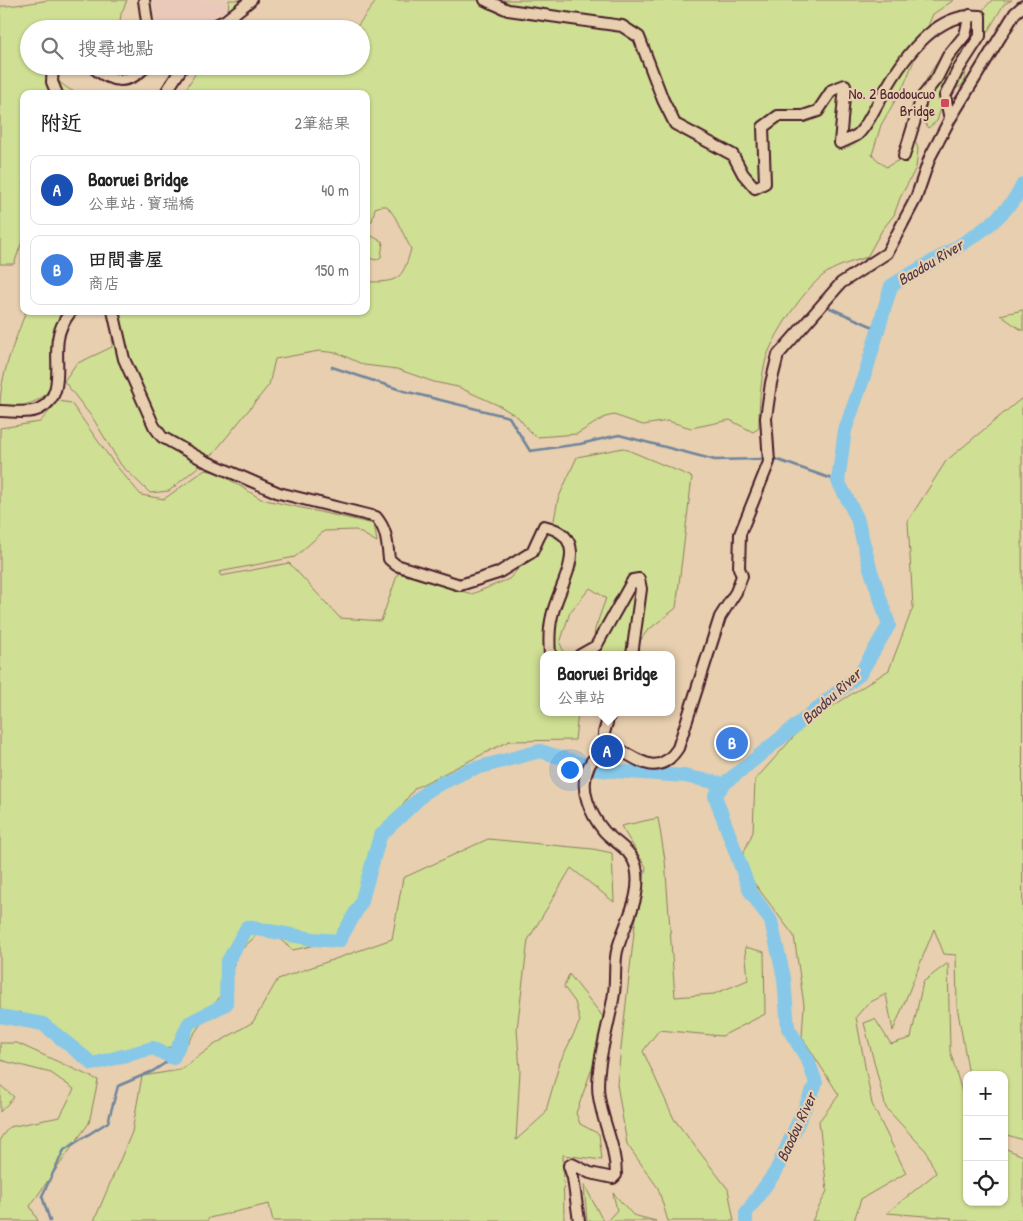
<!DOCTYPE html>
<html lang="zh-TW">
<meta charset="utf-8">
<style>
body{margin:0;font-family:"Patrick Hand","LXGW WenKai TC",sans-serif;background:#f2f2f2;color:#222}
.controls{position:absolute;right:15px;bottom:15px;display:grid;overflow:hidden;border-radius:10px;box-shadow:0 1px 4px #0004}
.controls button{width:45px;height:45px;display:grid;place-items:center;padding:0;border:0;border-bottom:1px solid #e0e0e0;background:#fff;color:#222;font:25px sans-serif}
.you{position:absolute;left:569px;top:769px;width:18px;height:18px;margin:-12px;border:4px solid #fff;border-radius:50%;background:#1a73e8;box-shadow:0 0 0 8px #1a73e833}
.badge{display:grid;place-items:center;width:32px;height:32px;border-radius:50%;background:#0b8043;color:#fff;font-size:16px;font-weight:700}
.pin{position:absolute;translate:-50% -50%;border:2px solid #fff;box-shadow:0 1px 5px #0006}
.popup{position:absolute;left:540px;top:651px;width:135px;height:65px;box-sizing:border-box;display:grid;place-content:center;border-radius:10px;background:#fff;filter:drop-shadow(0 1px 4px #0005);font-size:16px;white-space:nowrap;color:#767676}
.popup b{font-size:19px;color:#222}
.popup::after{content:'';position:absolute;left:50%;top:100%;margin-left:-10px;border:10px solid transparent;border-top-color:#fff}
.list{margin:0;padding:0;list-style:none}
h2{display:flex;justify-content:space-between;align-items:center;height:65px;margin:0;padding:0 20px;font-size:21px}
h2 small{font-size:16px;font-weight:400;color:#767676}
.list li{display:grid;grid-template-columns:32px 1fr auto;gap:15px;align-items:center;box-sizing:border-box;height:70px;margin:0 10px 10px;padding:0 10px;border:1px solid #e0e0e0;border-radius:10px}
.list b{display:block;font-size:19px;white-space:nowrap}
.list p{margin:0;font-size:16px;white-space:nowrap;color:#767676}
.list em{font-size:16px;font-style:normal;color:#767676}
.icon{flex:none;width:28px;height:28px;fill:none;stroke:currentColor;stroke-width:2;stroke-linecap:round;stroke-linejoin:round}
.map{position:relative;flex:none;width:1023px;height:1221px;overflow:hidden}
.search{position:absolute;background:#fff;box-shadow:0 1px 4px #0004;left:20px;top:20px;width:350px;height:55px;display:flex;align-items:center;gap:12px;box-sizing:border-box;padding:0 18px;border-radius:28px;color:#767676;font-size:19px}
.panel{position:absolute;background:#fff;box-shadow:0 1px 4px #0004;left:20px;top:90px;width:350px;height:225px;border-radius:10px}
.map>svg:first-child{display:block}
</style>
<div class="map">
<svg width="1023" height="1221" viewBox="0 0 1023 1221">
<rect width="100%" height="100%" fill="#e7cfaf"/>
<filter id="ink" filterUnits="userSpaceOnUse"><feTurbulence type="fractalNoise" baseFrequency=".02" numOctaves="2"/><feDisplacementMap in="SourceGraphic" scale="10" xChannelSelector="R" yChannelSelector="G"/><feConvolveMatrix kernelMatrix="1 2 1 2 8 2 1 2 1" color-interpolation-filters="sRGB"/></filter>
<g filter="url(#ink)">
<path fill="#eac9ba" d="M151,0H241L234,10L208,24L203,19L187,29L158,27Z"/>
<path fill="#cfdf93" stroke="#8c7f5f" d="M48,0H127L121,14L119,29H29V66H49C51,78 69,91 80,94H24V236L14,264H0V6C5,7 40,2 48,0Z
M229,0H249L219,20L228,11Z
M377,0H954L933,14L904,85L881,125L872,155L886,167L903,158L910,140L916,143L918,149L916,168L900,198L894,215L882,230L867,257C855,261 839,265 828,272C807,284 770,339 765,363C760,384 759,407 759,428L753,432L730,420L691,428L668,421L643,425L614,415L605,417L577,434L537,437L531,433L518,417L500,406L458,387L434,382L397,369L364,365L338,353L319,351L275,359L269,385L212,455L169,491L150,493L121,465L94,420L64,381L76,364L112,347L113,311H366V282C398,282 402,281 411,249L395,217L387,206H381L375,208L372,221L366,223V94H183L200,66H361V29H355Z
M992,0H1012L1004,4L966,68L965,80L962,85L945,95L937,121L928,128C925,123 921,117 920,111C912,77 971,24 992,0Z
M110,66H133L131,70L123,75Z
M366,233L383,242L381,257L376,260L366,257Z
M1023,310V331L1000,315Z
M26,311H68C62,319 55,324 53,334C50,350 56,370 51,385C45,404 16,408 0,407C0,374 15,342 26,311Z
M1022,398L1023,1140L1004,1134V1075H969L957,1006L956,955L944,954L934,929L893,1031L886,994L867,1004L856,1017L872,1104L906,1173L861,1199L854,1221H812L827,1191L819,1121L839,1095L802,1037L804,1005L794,936L739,863L753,832L755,780L805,724L889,670L913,607L908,521L946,461Z
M58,401L71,403L113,462L141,495L164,499L205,470L217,472L261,499L374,524L377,542L356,530L324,531L295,557L219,572L221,576L289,563L340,618L381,621L398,573L472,594L509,579L552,531L558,499L577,457L623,448L692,477L676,608L647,631L630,655H592L595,629L606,598L590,588L570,612L560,643L565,655H543V712H578L575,740L509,741L415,788L381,833L365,886L343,939L293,950L265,927L240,951L219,998L186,1045L154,1049L106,1065L19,1012L0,1019V428L40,422Z
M658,818L665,860L675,997L714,994L748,980L745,947L764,952L765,1014L722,1036L659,1030L643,1051L674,1119L728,1189L734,1221H668L658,1188L627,1144L617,1084L635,924L646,867L621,826Z
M488,839L593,849L612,853L614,902L571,868L528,940L517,1029L520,1071L516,1140L545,1114L560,1062L580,1021L575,1002L564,987L569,974L604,1018L599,1049L576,1113L580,1124L599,1134L602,1160L563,1155L564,1221H273L269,1204L209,1218L207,1221H94L132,1132L142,1076L180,1070L214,1045L253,1022L278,979L392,939L403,878Z
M948,963L950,1051L967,1109V1202H1004V1148L1023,1156V1221H950L952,1218L887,1213L936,1173L926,1151L886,1108L864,1023L875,1019L891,1044L911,1038L923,982Z
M0,1043H17L98,1080L89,1123L30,1206L38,1221H0V1139L9,1127L60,1117L74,1089L51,1073L0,1060Z
M0,1085L14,1097L0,1112Z
M584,1184L603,1221H587Z
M613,1193L633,1215L656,1221H607L617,1210Z"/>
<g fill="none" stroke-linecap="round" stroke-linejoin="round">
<path stroke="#6f849c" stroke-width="2.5" d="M830,308L878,329
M332,367L404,391L509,417L530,451L580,444L619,435L715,460L762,459
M775,459L838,481
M50,1221L42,1196L64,1150L108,1122L118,1086L153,1071L173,1058"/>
<path stroke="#87c8e8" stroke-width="14" d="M0,1016L43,1024L93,1064L153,1048L173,1058L189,1023L226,1004L227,963L247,927L313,939L339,941L361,903L380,836L428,790L469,770L540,751L601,770L684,776L724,784
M746,1221V1213L776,1171L816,1083L808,1060L788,1028L784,978L771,921L750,891L715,796L724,784L860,674L889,625L870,568L857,518L838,481L845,430L867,368L891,286C932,259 1002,231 1023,184"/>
<g stroke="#4a1f2b" stroke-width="14">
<path id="minor" d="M144,0L148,29
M485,0L508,10L622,26L639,37L663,100L675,124L733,155L743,174L755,188L765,183L763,127L778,116H803L818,111L832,90L845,85L840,143C845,141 852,138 857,135C867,127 875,107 882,96C901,61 935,11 980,16V36L958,70L945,96L950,119
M208,29L226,20L251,0
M53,66L52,82L57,94
M91,66C111,83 128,86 146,66
M165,94L183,66
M904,156L922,97L937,78L948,56L965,35L970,15
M113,311L124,359L154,426L162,437L205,461L279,493L376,517C387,530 387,542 389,559L396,565L460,585L498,573L532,552L544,526C596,538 558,585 552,616C549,628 549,642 550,655
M0,411C11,411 29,414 39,409C66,396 54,363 58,339C59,329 65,319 71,311
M580,655L596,646L633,580L639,579L641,589L632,655
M605,748L604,733L610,712
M579,1221L573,1178L569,1166L572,1164L590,1173L613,1178L616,1175C616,1146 603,1124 599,1097C594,1068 610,1023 614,993C616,979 614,964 617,951C624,923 643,897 636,867C631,849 615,843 604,831C590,814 579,789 588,768C592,758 603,749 613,746C639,760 658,779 678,748L720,617L736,592L742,576L739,568L740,534L769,462L766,418L771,383L778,355L841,283L887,253L916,198L930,157L950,119L1015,13L1023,6"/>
</g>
<use href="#minor" stroke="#e7cfaf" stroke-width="10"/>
</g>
</g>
<rect fill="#d1495b" stroke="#e7cfaf" stroke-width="2" x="940" y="98" width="10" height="10" rx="2.5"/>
<g text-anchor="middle" stroke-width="4.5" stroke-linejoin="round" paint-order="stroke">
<g font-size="15" fill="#4a1f2b" stroke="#e7cfaf" text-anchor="end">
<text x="935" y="99">No. 2 Baodoucuo<tspan x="935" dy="17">Bridge</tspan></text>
</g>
<g font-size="16" font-style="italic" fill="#533847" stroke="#e7cfaf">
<text transform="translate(930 262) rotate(-31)" y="6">Baodou River</text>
<text transform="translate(831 696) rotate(-42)" y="6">Baodou River</text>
<text transform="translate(796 1127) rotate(-65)" y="6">Baodou River</text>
</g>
</g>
</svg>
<div class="controls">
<button>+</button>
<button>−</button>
<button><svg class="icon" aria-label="locate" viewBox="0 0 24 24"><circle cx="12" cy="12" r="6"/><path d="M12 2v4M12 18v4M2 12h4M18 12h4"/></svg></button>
</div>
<div class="you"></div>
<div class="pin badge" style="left:607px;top:751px;background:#1a4fb4">A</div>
<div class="popup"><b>Baoruei Bridge</b>公車站</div>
<div class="pin badge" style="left:732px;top:743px;background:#3f7fe0">B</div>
<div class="search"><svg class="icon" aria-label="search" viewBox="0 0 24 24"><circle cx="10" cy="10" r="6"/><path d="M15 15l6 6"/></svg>搜尋地點</div>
<section class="panel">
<h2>附近<small>2筆結果</small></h2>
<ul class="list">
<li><span class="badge" style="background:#1a4fb4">A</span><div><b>Baoruei Bridge</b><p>公車站 · 寶瑞橋</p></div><em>40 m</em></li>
<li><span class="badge" style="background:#3f7fe0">B</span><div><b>田間書屋</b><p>商店</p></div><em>150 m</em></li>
</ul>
</section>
</div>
